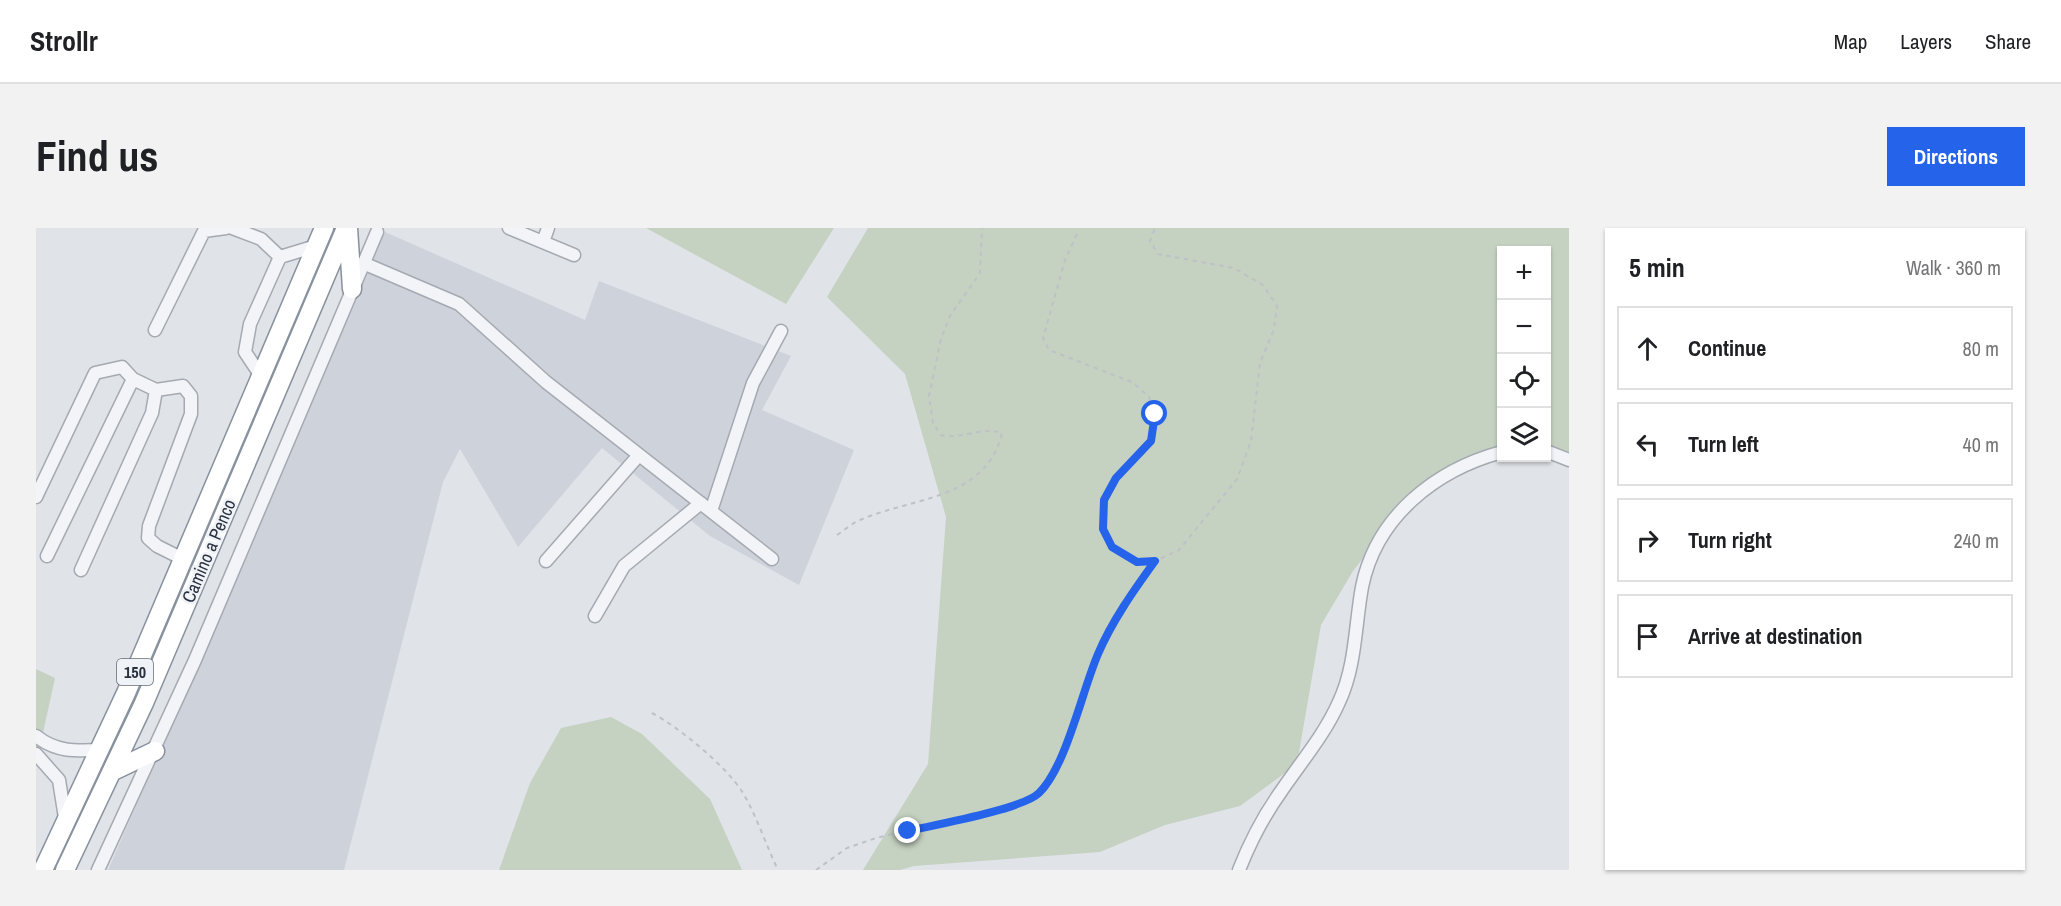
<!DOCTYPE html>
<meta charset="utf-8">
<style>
body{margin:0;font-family:"Archivo Narrow",sans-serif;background:#f2f2f2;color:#202124}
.controls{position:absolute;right:18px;top:18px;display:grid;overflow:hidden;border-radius:0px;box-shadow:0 2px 4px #0004}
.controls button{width:54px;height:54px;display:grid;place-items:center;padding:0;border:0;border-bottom:2px solid #e0e0e0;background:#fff;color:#202124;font:30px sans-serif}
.stop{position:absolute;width:18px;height:18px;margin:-14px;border:4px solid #2563eb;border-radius:50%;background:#fff}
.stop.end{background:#2563eb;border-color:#fff;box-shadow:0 2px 6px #0008}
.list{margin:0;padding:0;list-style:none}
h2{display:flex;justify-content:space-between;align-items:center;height:78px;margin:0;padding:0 24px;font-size:26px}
h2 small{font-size:20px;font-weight:400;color:#757577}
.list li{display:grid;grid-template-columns:39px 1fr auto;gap:18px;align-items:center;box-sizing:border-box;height:84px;margin:0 12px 12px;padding:0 12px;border:2px solid #e0e0e0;border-radius:0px}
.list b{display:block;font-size:22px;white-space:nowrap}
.list em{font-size:20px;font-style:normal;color:#757577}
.icon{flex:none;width:33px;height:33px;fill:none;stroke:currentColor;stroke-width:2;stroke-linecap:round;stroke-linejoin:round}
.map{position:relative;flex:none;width:1533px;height:642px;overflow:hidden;border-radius:0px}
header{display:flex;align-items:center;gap:36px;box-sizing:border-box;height:84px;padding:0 30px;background:#fff;border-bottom:2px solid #e0e0e0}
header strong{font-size:28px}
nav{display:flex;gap:33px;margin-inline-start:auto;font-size:21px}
.intro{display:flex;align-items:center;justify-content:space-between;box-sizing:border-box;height:144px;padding:0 36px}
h1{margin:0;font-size:42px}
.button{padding:15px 27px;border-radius:0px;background:#2563eb;color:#fff;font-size:21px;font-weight:700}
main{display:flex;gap:36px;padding:0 36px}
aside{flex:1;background:#fff;border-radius:0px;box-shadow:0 2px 4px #0004}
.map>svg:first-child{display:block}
</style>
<header>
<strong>Strollr</strong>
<nav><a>Map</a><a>Layers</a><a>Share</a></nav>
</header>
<div class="intro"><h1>Find us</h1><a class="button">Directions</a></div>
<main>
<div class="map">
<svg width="1533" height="642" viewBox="0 0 1533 642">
<rect width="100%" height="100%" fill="#e0e3e8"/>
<path fill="#ced2da" d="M349,4L549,92L563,53L755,128L726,182L818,222L763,357L674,308L566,220L482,319L424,221L407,254L308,642H72Z"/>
<path fill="#c5d2c1" d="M610,0H798L750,76Z
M832,0H1533V236L1511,229L1510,22H1466L1465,226L1393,259L1358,291L1317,343L1285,397L1261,536L1204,578L1129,597L1064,624L878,638L864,642H827L892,536L910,289L869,146L791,69Z
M0,441L19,450L0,537Z
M575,489L606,506L674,571L706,642H463L494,555L525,500Z"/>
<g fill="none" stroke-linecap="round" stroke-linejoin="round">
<g stroke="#a5aab2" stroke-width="15">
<path id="minor" d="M196,0L225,11L244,29
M473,0L538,27
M507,14L512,0
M327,35L423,76L510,154L736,331
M119,102L168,3L190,0
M225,148L209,124L214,96L244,29L280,18
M120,162L147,158L155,168V186L113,298L112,310L121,318L147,331
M1510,223L1533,232
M0,269L59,145L86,139L97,151L120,162L116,185L45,342
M675,283L717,155L745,103
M11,328L97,151
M510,333L603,227
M559,388L588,338L665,275
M0,508C20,524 39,523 64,522
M0,526L23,552L29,590
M62,642L159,432L341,4
M1203,642C1214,614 1228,587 1246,562C1265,534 1289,506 1303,474C1320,438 1319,397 1326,359C1340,289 1399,242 1466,224"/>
</g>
<g stroke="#88919e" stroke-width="21">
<path id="highway" d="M312,0L316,61
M77,543L119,523
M7,642L90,465L288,0
M29,642L108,475L310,0"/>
</g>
<path stroke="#bec1c7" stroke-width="2" stroke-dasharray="4.5 4.5" stroke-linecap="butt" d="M1041,6L1029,32L1007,110L1013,122L1096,154L1113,169L1119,186L1115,213L1079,250L1068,272L1067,301L1076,319L1101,334L1119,333L1143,322L1201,251L1215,213L1224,135L1238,101L1241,78L1227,57L1198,40L1122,26L1114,13L1119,0
M801,307C809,302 816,295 824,292C877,269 950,272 966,205C946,198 925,212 905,207L897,195L893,168L905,111L914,88L944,45L946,0
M616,485C644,500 690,538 707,565C721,589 730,617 742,642
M780,642L811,620L840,610L977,577L1003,566L1033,512L1047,463L1063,423L1119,333"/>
<use href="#minor" stroke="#f2f4f7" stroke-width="12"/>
<use href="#highway" stroke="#fff" stroke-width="18"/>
</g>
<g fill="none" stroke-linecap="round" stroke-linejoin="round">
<path stroke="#2563eb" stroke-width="8" d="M872,603C898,597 987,581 1003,565C1030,539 1046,463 1062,426C1076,393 1098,362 1119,333L1101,334L1076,319L1067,301L1068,272L1080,250L1115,213L1119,186"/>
</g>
<g text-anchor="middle" stroke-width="5" stroke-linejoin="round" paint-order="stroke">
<rect fill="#eff2f6" stroke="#646b76" stroke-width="1.5" x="81" y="431" width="36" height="26" rx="4.5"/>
<g font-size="16" font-weight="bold" fill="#29313f">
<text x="99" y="450">150</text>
</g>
<g font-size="18" fill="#29313f" stroke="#eff2f6">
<text transform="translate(173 323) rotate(-67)" y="6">Camino a Penco</text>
</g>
</g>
</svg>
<div class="controls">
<button>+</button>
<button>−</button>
<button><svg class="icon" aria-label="locate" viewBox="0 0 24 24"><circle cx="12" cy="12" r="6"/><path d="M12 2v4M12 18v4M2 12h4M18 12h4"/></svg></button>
<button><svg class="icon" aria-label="layers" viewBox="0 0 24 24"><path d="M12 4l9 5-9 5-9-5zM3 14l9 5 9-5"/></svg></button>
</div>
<div class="stop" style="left:1119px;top:186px"></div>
<div class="stop end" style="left:872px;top:603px"></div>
</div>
<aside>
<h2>5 min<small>Walk · 360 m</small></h2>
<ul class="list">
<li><svg class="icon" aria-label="ahead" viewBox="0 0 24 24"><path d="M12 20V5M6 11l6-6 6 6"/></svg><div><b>Continue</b></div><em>80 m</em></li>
<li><svg class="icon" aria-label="left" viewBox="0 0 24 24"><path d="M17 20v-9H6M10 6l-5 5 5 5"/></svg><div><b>Turn left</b></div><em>40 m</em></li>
<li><svg class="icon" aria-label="right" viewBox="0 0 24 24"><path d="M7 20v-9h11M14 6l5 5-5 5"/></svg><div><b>Turn right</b></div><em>240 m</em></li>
<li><svg class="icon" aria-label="arrive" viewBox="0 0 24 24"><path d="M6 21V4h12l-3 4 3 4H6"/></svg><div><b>Arrive at destination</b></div></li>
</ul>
</aside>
</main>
